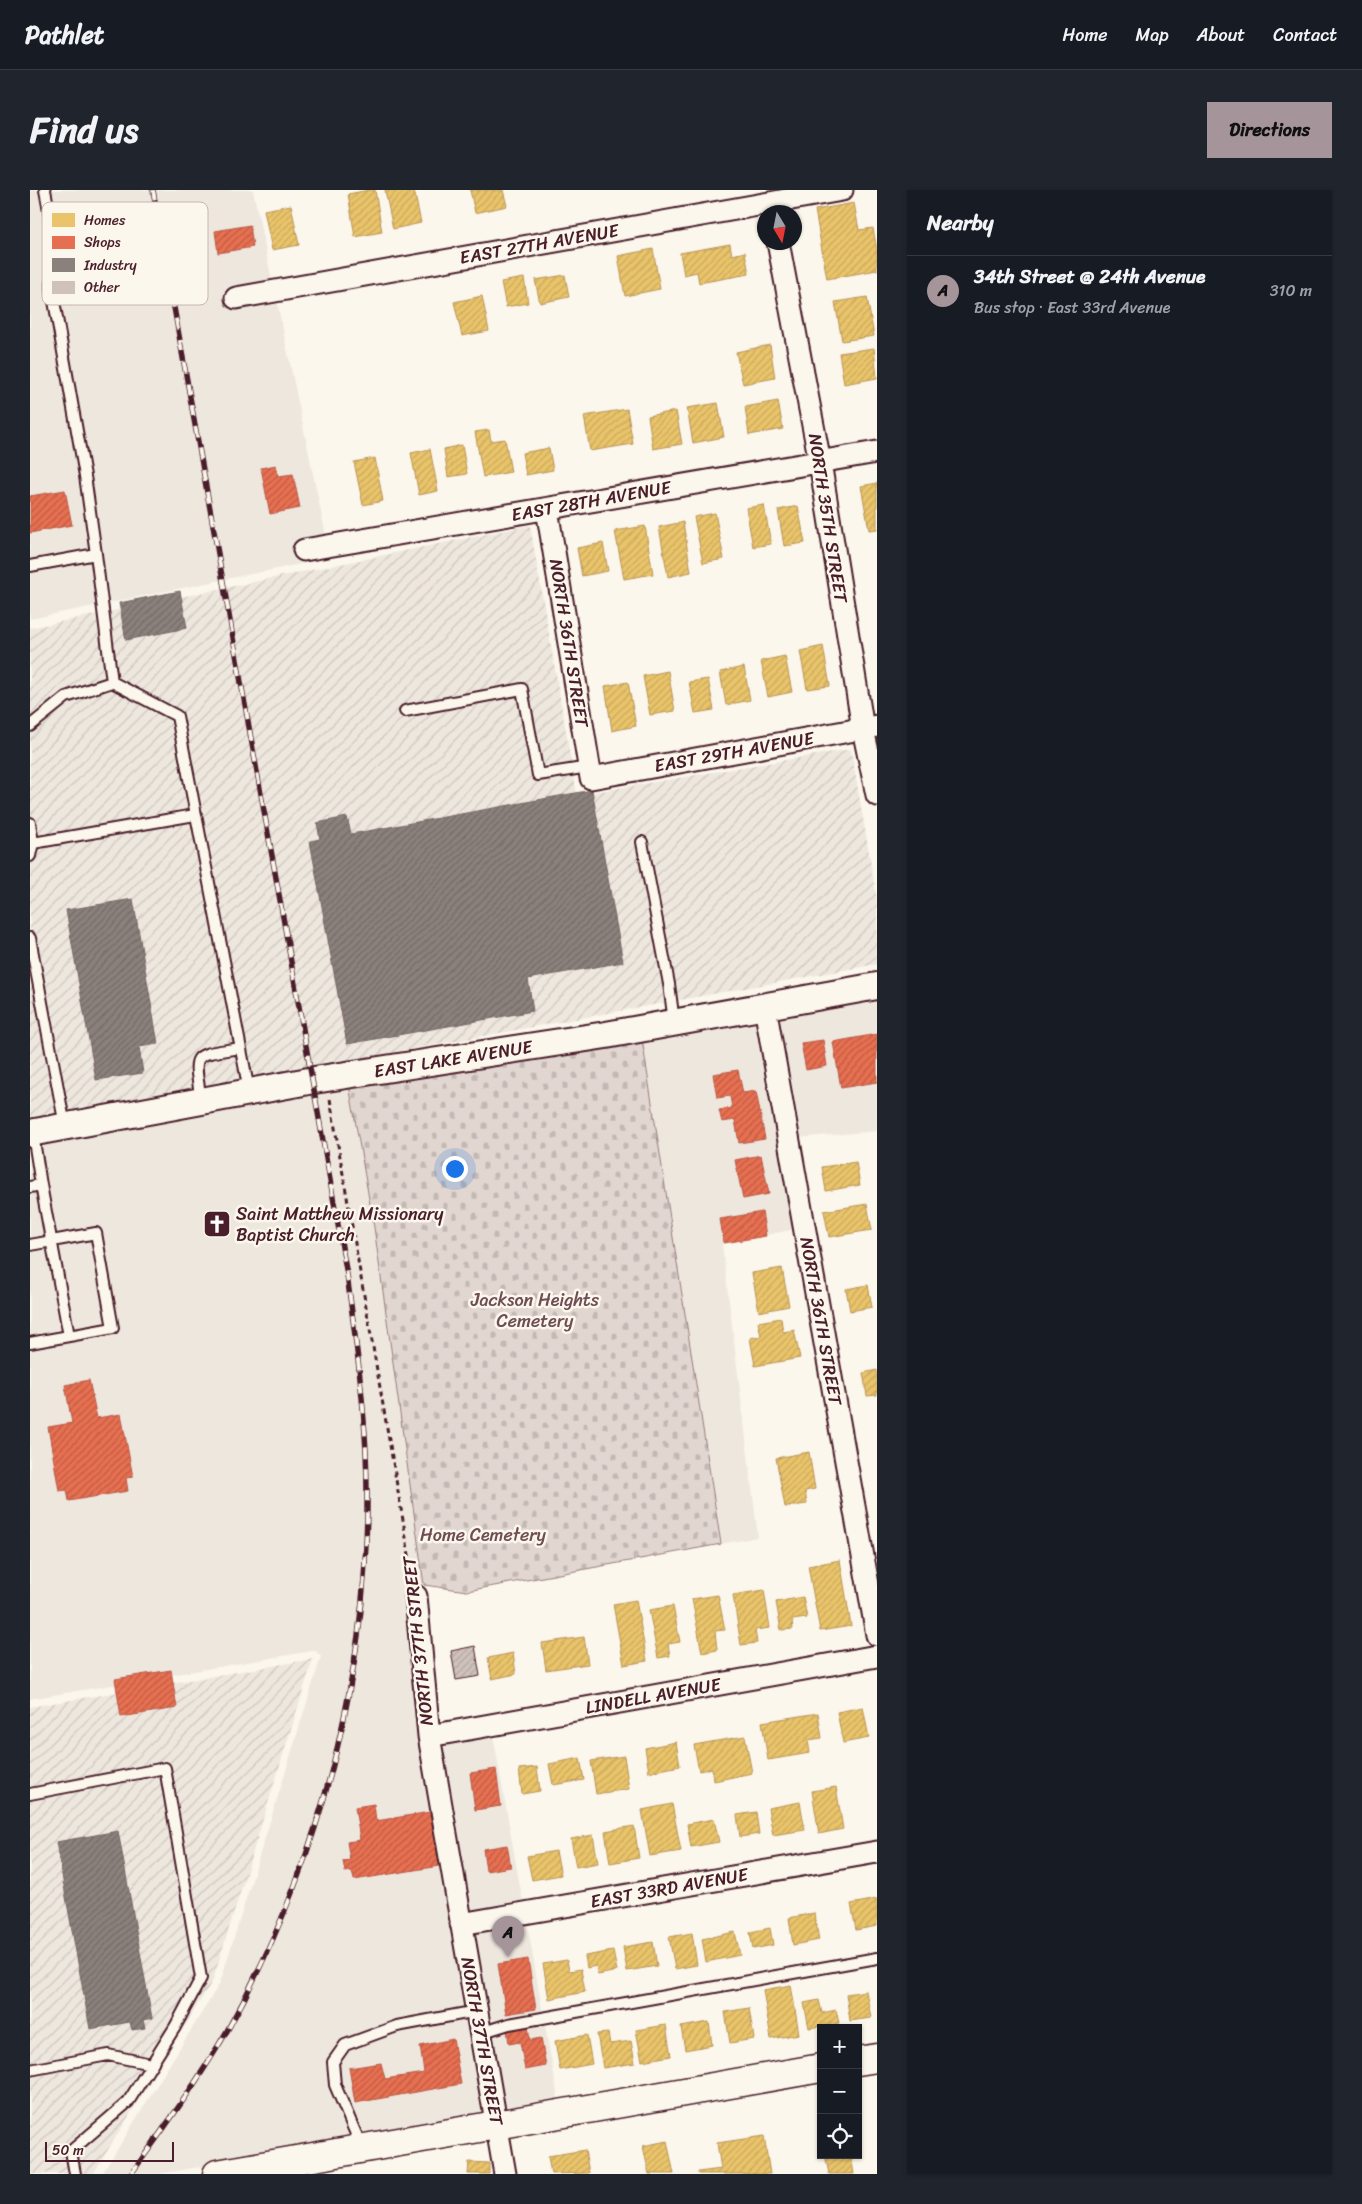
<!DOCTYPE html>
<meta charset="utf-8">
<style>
body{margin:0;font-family:Sriracha,sans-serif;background:#20242c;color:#f1f3f6}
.controls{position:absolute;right:15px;bottom:15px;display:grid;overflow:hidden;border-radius:0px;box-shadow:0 1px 4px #0004}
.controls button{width:45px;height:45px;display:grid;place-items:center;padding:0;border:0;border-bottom:1px solid #363941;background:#171b24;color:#f1f3f6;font:25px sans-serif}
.compass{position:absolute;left:727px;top:15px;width:45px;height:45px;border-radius:50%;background:#171b24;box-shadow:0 1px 4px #0004;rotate:170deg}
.scale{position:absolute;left:15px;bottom:12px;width:129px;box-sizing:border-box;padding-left:5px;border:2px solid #4a1f2b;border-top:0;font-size:14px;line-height:18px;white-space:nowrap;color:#4a1f2b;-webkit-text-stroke:4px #fbf7ec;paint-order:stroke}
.you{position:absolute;left:424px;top:978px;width:18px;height:18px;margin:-12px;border:4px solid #fff;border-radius:50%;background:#1a73e8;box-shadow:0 0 0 8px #1a73e833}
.badge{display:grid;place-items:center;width:32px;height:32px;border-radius:50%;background:#a6949b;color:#111;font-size:16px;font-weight:700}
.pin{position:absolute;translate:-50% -41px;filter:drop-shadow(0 1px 2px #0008)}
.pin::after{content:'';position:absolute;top:26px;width:18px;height:15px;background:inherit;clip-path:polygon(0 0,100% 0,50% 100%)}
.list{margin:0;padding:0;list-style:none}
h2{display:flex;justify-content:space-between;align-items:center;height:65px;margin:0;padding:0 20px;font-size:21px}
h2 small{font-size:16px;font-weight:400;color:#9ea1a6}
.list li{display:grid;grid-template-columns:32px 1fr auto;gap:15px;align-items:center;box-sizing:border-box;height:70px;padding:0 20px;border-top:1px solid #363941}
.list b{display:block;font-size:19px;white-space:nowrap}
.list p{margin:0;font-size:16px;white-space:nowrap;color:#9ea1a6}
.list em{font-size:16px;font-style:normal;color:#9ea1a6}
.icon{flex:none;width:28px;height:28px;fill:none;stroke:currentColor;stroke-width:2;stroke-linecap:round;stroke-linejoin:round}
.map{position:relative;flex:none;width:847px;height:1984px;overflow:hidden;border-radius:0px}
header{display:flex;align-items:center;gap:30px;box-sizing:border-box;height:70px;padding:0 25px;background:#171b24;border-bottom:1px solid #363941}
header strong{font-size:24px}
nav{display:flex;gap:28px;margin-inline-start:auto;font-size:18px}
.intro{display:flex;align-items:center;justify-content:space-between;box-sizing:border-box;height:120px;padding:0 30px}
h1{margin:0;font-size:35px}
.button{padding:12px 22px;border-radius:0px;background:#a6949b;color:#111;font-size:18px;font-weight:700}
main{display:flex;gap:30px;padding:0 30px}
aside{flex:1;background:#171b24;border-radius:0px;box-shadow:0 1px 4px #0004}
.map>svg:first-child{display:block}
</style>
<header>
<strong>Pathlet</strong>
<nav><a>Home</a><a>Map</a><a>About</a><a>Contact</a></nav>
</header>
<div class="intro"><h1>Find us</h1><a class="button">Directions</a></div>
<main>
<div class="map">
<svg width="847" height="1984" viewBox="0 0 847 1984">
<defs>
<pattern id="industrial-furrows" width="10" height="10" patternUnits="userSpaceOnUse" patternTransform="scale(1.25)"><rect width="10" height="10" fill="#eee7de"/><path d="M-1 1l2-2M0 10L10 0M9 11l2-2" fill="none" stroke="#cec6bf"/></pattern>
<pattern id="cemetery-stones" width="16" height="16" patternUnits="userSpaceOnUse" patternTransform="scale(1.25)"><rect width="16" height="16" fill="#e2d7d0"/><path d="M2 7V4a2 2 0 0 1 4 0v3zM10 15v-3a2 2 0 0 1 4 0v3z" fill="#c3b8b3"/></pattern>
<pattern id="homes-hatch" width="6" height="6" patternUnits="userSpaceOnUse" patternTransform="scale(1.25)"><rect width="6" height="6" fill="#e9c46a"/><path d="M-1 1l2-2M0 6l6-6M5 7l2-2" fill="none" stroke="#c9a85c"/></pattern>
<pattern id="shops-hatch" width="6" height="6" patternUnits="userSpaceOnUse" patternTransform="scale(1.25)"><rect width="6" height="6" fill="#e76f51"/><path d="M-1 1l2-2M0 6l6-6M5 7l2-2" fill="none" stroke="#bd5b43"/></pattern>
<pattern id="industry-hatch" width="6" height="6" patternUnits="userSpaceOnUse" patternTransform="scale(1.25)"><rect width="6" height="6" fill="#8a817c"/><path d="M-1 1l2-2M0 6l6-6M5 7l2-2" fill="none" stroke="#736966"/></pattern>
<pattern id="building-hatch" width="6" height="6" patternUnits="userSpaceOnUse" patternTransform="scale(1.25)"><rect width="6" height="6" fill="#cfc2bc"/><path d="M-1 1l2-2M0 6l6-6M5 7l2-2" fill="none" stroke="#b3a6a2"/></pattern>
</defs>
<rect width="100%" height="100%" fill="#fbf7ec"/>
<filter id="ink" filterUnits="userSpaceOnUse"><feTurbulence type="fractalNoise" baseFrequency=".02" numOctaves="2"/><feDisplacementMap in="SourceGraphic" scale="10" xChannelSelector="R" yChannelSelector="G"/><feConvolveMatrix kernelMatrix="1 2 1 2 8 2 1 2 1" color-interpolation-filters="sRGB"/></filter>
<g filter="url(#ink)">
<path fill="#eee7de" d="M0,0H223L242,91L196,100L199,119L247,111L296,346L264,351L267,370L300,365V368L0,429Z
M847,806V941L767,948L745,825Z
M728,828L766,1039L692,1054L728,1347L691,1354L612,849Z
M319,895L344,1037L394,1395L377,1397L389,1538L456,1926L130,1984H72L190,1793L291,1467L286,1461H282L0,1509V953Z
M463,1545L493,1713L438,1722L409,1555Z
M497,1733L529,1914L473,1923L442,1742Z"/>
<path fill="url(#industrial-furrows)" d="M500,335L547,605L821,559L847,709V774L0,929V438Z
M283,1469L183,1790L63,1984H0V1517Z"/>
<path fill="url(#cemetery-stones)" stroke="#967b7e" d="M612,849L691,1354L437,1401L394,1395L344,1037L319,895Z"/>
<path fill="url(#homes-hatch)" stroke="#b99257" d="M339,0H345L352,42L325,47L318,4Z
M355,0H384L391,33L363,39Z
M440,0H473L477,16L445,23Z
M824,13L829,40L843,38L847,60V80L797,89L785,20Z
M261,15L269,55L242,60L234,20Z
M700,54L702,65L715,62L719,84L669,93L667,82L654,85L650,63Z
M623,59L630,99L595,106L588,66Z
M535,85L539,107L510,113L505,90Z
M494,88L498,113L476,117L471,92Z
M452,106L459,141L432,146L424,112Z
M837,107L844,146L812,151L805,112Z
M740,155L745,188L713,194L706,162Z
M844,158L847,188L814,194L809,163Z
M748,211L753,239L719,245L715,217Z
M688,213L694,247L663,253L657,218Z
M597,219L603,254L560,261L554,226Z
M646,221L652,254L623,259L618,226Z
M459,240L461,251L475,249L481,282L453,287L445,242Z
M432,255L437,284L418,287L414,259Z
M519,258L523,280L496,285L492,263Z
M400,259L408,301L389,305L381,263Z
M345,268L353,311L333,315L324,272Z
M847,293V339L839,340L831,296Z
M734,315L741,354L723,357L716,318Z
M768,316L775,353L754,356L748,320Z
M685,323L694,369L673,373L664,327Z
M653,332L661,382L638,387L629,337Z
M615,336L623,384L594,389L585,341Z
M573,353L578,381L552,386L547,358Z
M793,456L800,496L777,499L770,461Z
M755,466L762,502L738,507L731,471Z
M714,477L720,510L696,515L690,482Z
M638,481L645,521L620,525L613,486Z
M678,489L684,520L665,523L659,492Z
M598,492L606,536L582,541L575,496Z
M826,972L830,995L796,1001L792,977Z
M837,1014L842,1040L799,1047L794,1021Z
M752,1078L759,1116L729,1122L722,1083Z
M838,1095L842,1117L820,1121L816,1099Z
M751,1128L753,1142L764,1140L770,1168L725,1176L720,1148L731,1146L728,1132Z
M847,1180V1205L837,1206L833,1183Z
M779,1262L785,1299L775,1301L777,1314L755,1317L746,1268Z
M810,1370L821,1436L790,1441L778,1376Z
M734,1400L740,1438L725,1440L727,1453L711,1455L703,1405Z
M688,1405L695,1440L685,1441L687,1460L672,1463L662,1409Z
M773,1407L777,1428L762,1430L763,1439L751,1440L746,1412Z
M606,1410L617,1471L594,1475L583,1414Z
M643,1416L650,1452L638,1454L640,1466L628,1468L619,1420Z
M554,1447L558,1474L516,1480L512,1453Z
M483,1463L486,1484L462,1489L458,1468Z
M833,1517L839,1548L813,1553L807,1522Z
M788,1523L792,1548L778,1550L780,1563L738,1570L732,1532Z
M715,1546L722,1583L684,1591L682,1578L669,1581L664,1555Z
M646,1552L650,1576L619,1582L615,1558Z
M594,1566L599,1599L566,1604L561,1571Z
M550,1568L554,1590L523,1595L519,1574Z
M507,1577L510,1601L492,1604L489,1579Z
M806,1597L813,1639L789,1644L782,1601Z
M770,1612L775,1640L743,1645L738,1618Z
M642,1614L651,1661L620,1666L612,1620Z
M726,1622L729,1644L710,1647L707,1625Z
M684,1629L689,1652L661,1657L657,1634Z
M604,1636L609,1668L580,1673L575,1641Z
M563,1645L568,1673L546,1677L541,1649Z
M526,1661L531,1685L502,1690L497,1666Z
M847,1709V1736L826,1740L821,1714Z
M784,1723L789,1750L763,1755L759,1728Z
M740,1738L743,1755L723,1759L720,1742Z
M705,1742L710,1765L676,1772L672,1749Z
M662,1743L667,1775L645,1779L639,1747Z
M623,1752L627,1776L597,1781L593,1757Z
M583,1761L587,1781L568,1785L566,1776L557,1778L555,1766Z
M537,1770L539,1781L551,1779L555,1802L519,1809L513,1774Z
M761,1795L769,1844L741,1849L733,1800Z
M836,1801L841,1828L820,1831L816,1804Z
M789,1810L792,1823L806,1820L809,1833L779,1838L774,1813Z
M719,1818L724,1849L700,1853L695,1822Z
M679,1832L682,1855L655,1860L651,1837Z
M636,1835L641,1866L612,1871L606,1840Z
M578,1843L580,1854L601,1851L605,1873L573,1878L567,1844Z
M557,1845L562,1874L530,1880L525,1851Z
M734,1946L740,1984H668V1982L691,1979L687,1953Z
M637,1951L644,1984H619L613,1956Z
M555,1960L559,1983L521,1984L518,1966Z
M795,1965H821L824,1984H799Z
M439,1972L459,1973V1984H438Z"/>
<path fill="url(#shops-hatch)" stroke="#b85746" d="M220,35L223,57L188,63L185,41Z
M246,275L248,286L263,284L270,318L240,324L231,278Z
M35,300L42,335L0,343V306Z
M847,844V892L811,898L803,852Z
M793,850L797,876L776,880L771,853Z
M708,880L713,903L726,901L735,949L709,953L705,930L692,932L689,920L702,918L700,906L687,908L683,884Z
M731,965L739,1004L713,1009L705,970Z
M732,1022L736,1046L694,1053L690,1029Z
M59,1190L67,1228L91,1224L103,1287L96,1288L98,1301L39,1311L37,1300L29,1301L18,1237L42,1233L35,1195Z
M141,1480L147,1518L91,1527L85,1489Z
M466,1579L471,1616L445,1620L440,1583Z
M344,1614L346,1631L400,1622L409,1676L324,1690L322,1681L315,1682L313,1671L320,1670L317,1652L330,1650L325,1617Z
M477,1655L481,1677L456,1681L453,1659Z
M498,1769L506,1819L476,1824L468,1774Z
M498,1836L500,1850L511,1848L516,1876L495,1880L490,1852L479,1854L477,1839Z
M423,1849L431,1894L325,1913L319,1878L351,1873L355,1889L394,1883L390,1856Z"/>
<path fill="url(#industry-hatch)" stroke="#776464" d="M150,401L157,438L96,450L89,413Z
M562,600L593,772L498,789L503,821L317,854L280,651L290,649L287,633L317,627L321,644Z
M103,709L128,854L109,857L113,883L66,890L36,720Z
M88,1641L122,1828L113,1830L115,1838L102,1840L100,1832L60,1839L26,1652Z"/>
<path fill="url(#building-hatch)" stroke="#4a1f2b" d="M445,1456L450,1486L426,1490L421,1461Z"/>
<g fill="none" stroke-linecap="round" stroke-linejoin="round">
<g stroke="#4a1f2b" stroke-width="14">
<path id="service" d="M66,364L82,492L147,526L219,901
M0,376L66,364L55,286L21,94L28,69L15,0
M375,521L492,499L508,585L559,577
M0,536L36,507L82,492
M0,633L3,653L0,666
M612,652L639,794L644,832
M3,653L165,625
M0,748L35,936
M171,910C163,860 161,866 210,858
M0,997L11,995L3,944
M0,1055L66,1043L83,1138L39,1146L11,995
M0,1153L39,1146
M0,1604L135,1578L171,1788L145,1837L98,1912L41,1961L45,1984
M450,1843L479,1834L847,1768
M0,1880L78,1865L121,1874
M332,1958L305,1895L303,1872L315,1855L367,1836L447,1821"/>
</g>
<g stroke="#4a1f2b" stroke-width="25">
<path id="minor" d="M748,52L790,272L833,539L847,605
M206,108L812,0
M517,319L561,588L847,536
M274,360L847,262
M735,817L847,1445
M386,1406L399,1546L475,1984
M399,1546L847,1466
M431,1734L847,1662"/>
</g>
<g stroke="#4a1f2b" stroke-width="30">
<path id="tertiary" d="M0,943L284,890L576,845L847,796"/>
</g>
<g stroke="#4a1f2b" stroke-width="31">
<path id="primary" d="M828,1871L847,1868
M187,1984L791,1878"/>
</g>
<path stroke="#4a1f2b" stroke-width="3" stroke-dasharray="5 4" stroke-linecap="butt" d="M300,909L383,1388"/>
<use href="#service" stroke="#fbf7ec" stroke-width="10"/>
<use href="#minor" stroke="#fbf7ec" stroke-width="21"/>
<use href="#tertiary" stroke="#fbf7ec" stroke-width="26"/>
<use href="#primary" stroke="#fbf7ec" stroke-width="28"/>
<g stroke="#4a1f2b" stroke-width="5.5">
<path id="rail" d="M101,1984C135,1937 168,1891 197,1841C295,1665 345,1462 336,1261C333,1202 325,1144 317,1085L123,0"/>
</g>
<use href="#rail" stroke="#fbf7ec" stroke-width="4" stroke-dasharray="11" stroke-linecap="butt"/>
</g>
</g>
<defs>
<g id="church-square" transform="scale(1.4375)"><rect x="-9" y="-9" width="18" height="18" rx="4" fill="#4a1f2b" stroke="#fbf7ec"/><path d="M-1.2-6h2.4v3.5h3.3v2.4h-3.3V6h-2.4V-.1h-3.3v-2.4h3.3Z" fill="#fff"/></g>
</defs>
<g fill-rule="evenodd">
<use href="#church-square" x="187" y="1034"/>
</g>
<g text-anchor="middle" stroke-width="5" stroke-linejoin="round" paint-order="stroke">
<g font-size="18" fill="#4a1f2b" stroke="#fbf7ec">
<text transform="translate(509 54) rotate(-10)" y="6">EAST 27TH AVENUE</text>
<text transform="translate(561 311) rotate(-10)" y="6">EAST 28TH AVENUE</text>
<text transform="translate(798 328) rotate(81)" y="6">NORTH 35TH STREET</text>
<text transform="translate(539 453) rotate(81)" y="6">NORTH 36TH STREET</text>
<text transform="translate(704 562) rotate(-10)" y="6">EAST 29TH AVENUE</text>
<text transform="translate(423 869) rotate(-9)" y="6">EAST LAKE AVENUE</text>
<text transform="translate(791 1131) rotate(80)" y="6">NORTH 36TH STREET</text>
<text transform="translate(388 1451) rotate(-96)" y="6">NORTH 37TH STREET</text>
<text transform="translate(623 1506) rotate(-10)" y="6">LINDELL AVENUE</text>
<text transform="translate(639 1698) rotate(-10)" y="6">EAST 33RD AVENUE</text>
<text transform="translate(452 1851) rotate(80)" y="6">NORTH 37TH STREET</text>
</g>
<g font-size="18" fill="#4a1f2b" stroke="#fbf7ec" text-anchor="start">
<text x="206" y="1030">Saint Matthew Missionary<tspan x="206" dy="21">Baptist Church</tspan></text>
</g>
<g font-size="18" fill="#704d54" stroke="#fbf7ec">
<text x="505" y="1116">Jackson Heights<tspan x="505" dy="21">Cemetery</tspan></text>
<text x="453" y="1351">Home Cemetery</text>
</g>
</g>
<rect x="12" y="12" width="166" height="103" rx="8" fill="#fbf7ec" stroke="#c6b6b2" stroke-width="1"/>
<rect x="22" y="23" width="23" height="14" fill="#e9c46a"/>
<rect x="22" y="46" width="23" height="13" fill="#e76f51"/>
<rect x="22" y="68" width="23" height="14" fill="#8a817c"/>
<rect x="22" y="91" width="23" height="13" fill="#cfc2bc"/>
<g font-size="14" fill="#4a1f2b">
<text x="54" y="35">Homes</text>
<text x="54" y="57">Shops</text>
<text x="54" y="80">Industry</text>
<text x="54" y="102">Other</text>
</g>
</svg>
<div class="controls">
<button>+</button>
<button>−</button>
<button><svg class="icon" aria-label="locate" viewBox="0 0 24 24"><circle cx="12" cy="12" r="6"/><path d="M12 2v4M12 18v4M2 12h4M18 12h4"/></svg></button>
</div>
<svg class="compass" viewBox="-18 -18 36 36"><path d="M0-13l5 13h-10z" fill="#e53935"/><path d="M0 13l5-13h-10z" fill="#9ea1a6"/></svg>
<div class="scale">50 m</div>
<div class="you"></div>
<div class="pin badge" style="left:478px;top:1767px">A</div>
</div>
<aside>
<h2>Nearby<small></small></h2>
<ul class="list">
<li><span class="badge">A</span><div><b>34th Street @ 24th Avenue</b><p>Bus stop · East 33rd Avenue</p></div><em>310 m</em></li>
</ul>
</aside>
</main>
